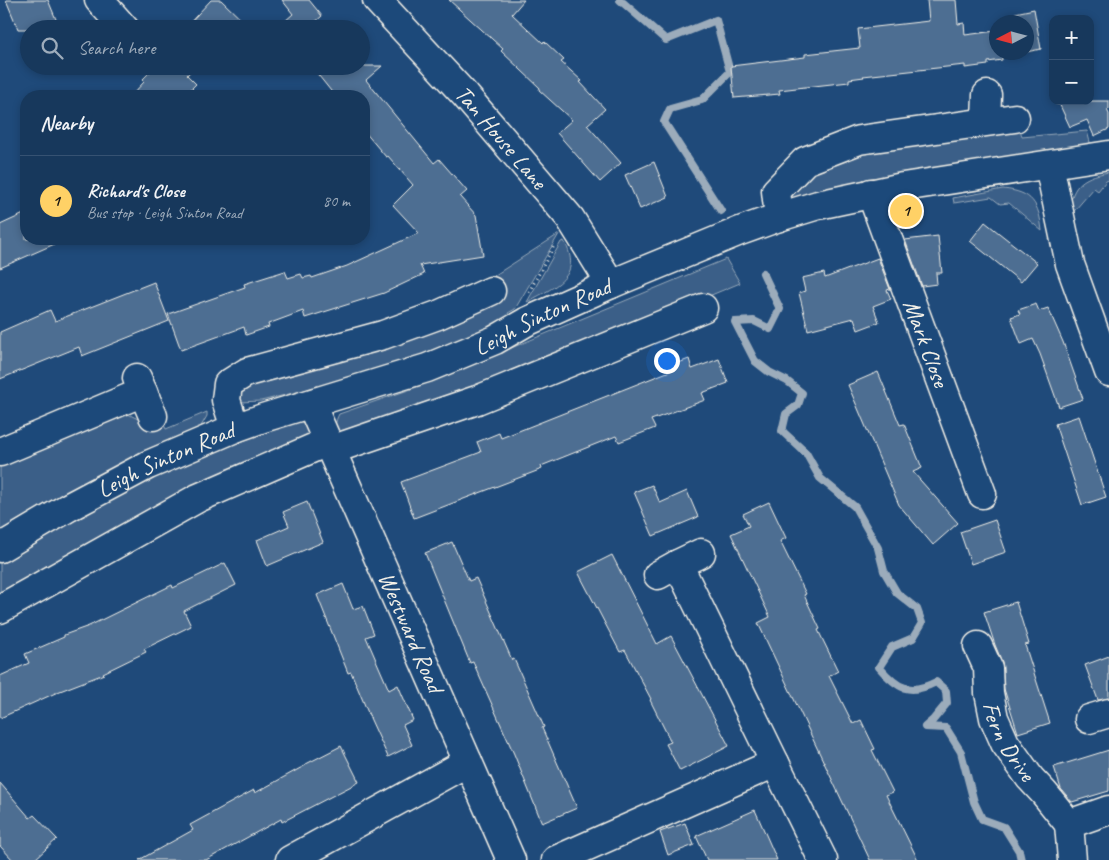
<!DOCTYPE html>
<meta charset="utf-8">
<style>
body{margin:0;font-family:Caveat,sans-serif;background:#203f62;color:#f1f3f6}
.controls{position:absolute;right:15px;top:15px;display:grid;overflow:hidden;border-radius:10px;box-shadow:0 2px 8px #0003}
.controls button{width:45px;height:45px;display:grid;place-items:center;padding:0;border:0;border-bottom:1px solid #365272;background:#17385c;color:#f1f3f6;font:25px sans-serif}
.compass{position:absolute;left:989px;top:15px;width:45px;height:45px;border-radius:50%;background:#17385c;box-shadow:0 2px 8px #0003;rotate:264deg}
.you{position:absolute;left:666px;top:360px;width:18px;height:18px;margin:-12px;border:4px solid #fff;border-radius:50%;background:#1a73e8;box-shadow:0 0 0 8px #1a73e833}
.badge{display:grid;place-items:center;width:32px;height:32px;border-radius:50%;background:#ffd166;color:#111;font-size:16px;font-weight:700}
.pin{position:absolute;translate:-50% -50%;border:2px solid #fff;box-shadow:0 1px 5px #0006}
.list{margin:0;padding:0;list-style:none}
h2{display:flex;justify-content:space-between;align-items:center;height:65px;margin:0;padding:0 20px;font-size:21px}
h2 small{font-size:16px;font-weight:400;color:#9eacbb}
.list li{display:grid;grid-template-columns:32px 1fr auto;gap:15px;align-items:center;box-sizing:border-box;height:90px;padding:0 20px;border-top:1px solid #365272}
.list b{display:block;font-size:19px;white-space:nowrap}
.list p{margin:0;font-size:16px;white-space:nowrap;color:#9eacbb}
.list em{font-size:16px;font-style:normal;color:#9eacbb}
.icon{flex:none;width:28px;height:28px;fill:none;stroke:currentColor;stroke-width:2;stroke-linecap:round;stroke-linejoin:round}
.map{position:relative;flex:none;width:1109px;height:860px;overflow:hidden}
.search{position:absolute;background:#17385c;box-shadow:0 2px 8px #0003;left:20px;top:20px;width:350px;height:55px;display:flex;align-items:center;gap:12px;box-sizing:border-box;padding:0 18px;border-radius:28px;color:#9eacbb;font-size:19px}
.panel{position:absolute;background:#17385c;box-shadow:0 2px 8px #0003;left:20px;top:90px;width:350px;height:155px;border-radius:20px}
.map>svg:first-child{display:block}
</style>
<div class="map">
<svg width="1109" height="860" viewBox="0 0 1109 860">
<rect width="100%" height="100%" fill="#1f4a7a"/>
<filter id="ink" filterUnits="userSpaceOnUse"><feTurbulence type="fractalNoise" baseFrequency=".02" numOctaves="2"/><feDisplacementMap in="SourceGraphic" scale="10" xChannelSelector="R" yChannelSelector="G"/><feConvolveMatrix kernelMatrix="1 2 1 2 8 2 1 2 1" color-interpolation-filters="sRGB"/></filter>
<g filter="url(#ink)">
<path fill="#3a5f88" stroke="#97a8b8" d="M1019,125L1022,137L1087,131L1091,146L999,160L789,199L797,176L860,150Z
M1109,172V180L1106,181L1098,191L1094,188L1069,217C1070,187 1080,177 1109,172Z
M1003,189C1032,192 1039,203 1042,231L1009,203L1000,204L991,197L954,203L953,198Z
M559,234L515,309L508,313L510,318L444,347L404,362L313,388L261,401L240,402L236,396L241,382L500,296L492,277Z
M564,241C584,277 554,287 527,302L561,242Z
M726,259L740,283L599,342L338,435C334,427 335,422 339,414L417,387Z
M124,412L146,423L161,419L166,429L207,412V416L200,428L185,439L0,535V465Z
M299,421L306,424L309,435L0,602V562L154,477L201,456Z"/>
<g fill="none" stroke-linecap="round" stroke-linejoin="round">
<path stroke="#9cacbb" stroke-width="8" d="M620,0L666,40L716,20L730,72L702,100L670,109L664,122L721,211
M763,273L780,309L770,329L754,321L735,322L755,361L769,372L787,381L802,393L798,405L786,414L782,431L806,453L820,478L855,507L878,548L884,571L897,593L917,609L922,623L913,638L892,647L879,667C897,688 909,696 936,682L946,691L947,703L933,720L925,727L946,728L961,752L974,802L982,819L1004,827L1019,851L1021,860"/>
</g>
<path fill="#4d6e92" stroke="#f4f1e8" d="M6,0H48L60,29H18Z
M211,0H221L251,29H184Z
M282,0H309L322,16L313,24V29H276L293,14Z
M449,0H524L512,14L543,43L544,41L564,60L561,62L582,81L580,82L605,109L587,125L621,163L600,182L557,133L572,120L539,90L540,88L501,51L503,49Z
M927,0H956L958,24L964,23L965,35L996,31V52H1022L1002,56V60L988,62V65L965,68V65L863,76L864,77L849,79V82L779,90L780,94L734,98L731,66L805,57V54L860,48L858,29L929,21Z
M1034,9L1041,49L1026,52V22H1017L1015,13Z
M156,66H196L187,75L196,84L184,96H131L144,82L142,80Z
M311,66H382L366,80L434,163L439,159L467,191L460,197L476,215L483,255L420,265L424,274L384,293L305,318L303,311L268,324L269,327L246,335L244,327L181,350L168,314L245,287L244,284L285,271L288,278L301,274L303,278L311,276L312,278L347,266L419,233L393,205L413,185L388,156L386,157L364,131V96H335Z
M1058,101H1109V109L1107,110L1109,114V129L1094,136L1087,120L1070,127Z
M654,162L668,197L640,209L625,175Z
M26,213V239H66L0,268V225Z
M985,222L1037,263L1021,282L970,241Z
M938,236L942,273H936L937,284L922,286L905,240Z
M878,258L890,289L887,290L891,299L873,306L879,322L858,330L854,318L808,330L799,293L805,291L802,278L824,273L825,278Z
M154,282L169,321L82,356L79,347L0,379V332L50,310L55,321Z
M1036,304L1039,311L1048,308L1063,342L1083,399L1059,407L1040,354L1033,339L1021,344L1011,317L1020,314L1018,310Z
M689,359L692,369L719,359L728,383L702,393L705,400L651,420L655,428L619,442L616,436L541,466L542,469L414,518L401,482L481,452L477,442L499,433L501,438L670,371L668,367Z
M878,372L900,425L904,424L922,468L913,472L958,523L933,545L899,505L848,385Z
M1079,416L1106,497L1082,505L1055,424Z
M652,485L660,503L687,491L698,517L653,536L634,492Z
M307,502L323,542L267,566L257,540L289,526L283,512Z
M769,502L786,538L780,541L806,594L804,595L820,629L818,630L838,671L829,676L853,724L861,720L875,749L872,750L893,792L886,795L918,860H870L758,623L770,617L731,534L749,526L743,514Z
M995,520L1006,552L971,564L960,532Z
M452,542L469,581L476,578L512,660L514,659L544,727L542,728L577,808L542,823L514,754L473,662L470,663L425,553Z
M612,555L657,644L671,636L729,746L680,771L666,744L671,742L650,700L651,699L625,650L620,652L578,572Z
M225,563L236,585L184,611L191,626L144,649L146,652L103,673L104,674L60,691L0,718V676L29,663L25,654L64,637V635L89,626L172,585L173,588Z
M343,584L353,609L363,606L374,634L366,637L389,690L398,685L413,720L403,725L412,745L388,757L371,720L351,672L348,673L317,595Z
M1016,602L1029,644L1025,645L1050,723L1018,733L1004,689L1002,662L995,645L984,612Z
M1109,656V698L1098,700L1085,665Z
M341,746L359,782L282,822L281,819L206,860H139L193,830L190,825L254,790L255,793L306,765V764Z
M1109,750V791L1072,802L1061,789L1054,767Z
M0,783L30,818L34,815L57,839L34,860H13L0,846Z
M755,810L777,860H707L696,836Z
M685,823L694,845L668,855L660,832Z"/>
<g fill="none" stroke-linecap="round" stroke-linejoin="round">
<g stroke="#f4f1e8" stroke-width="31">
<g id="minor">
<path d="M99,0L125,29"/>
<path id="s1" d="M377,0L465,95L570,218L611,284"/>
<path d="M986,121L987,95"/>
<path d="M1049,165L1070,264L1109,372"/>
<path id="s2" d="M871,193L982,494"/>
<path d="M779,217L776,191L805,161L859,140L1015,118"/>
<path d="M137,378L153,416"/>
<path id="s3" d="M311,404L511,860"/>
<path d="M235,428L226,400L228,384L247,372L383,335L438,315L491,291"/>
<path d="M331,450L477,400L703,308"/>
<path d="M0,452L143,392"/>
<path d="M678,564L701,553"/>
<path d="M0,609L198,498L327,442"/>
<path id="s4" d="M978,646L988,668L989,693L994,718L1005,743L1030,778L1044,793L1069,824"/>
<path d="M1089,719L1109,713"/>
<path d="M775,763L823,860"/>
<path d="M290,860L468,762"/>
<path d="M556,860L775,763L678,564L658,575"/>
<path d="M1072,860L1069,824L1109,810"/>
</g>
</g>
<g stroke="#f4f1e8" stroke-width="31">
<g id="major">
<path id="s5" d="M0,548L69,507L148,465L235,428L263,418L427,368L495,340L526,322L611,284L740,231L779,217L818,205L903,187L1109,155"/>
</g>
</g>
<path stroke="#f4f1e8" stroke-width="3" stroke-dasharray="1 4" stroke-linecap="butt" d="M529,292L555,244"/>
<use href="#minor" stroke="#1f4a7a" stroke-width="28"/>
<use href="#major" stroke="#1f4a7a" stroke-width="28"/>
</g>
</g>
<g text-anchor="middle" stroke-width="4.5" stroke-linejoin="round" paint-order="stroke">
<g font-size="24" fill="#f4f1e8" stroke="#1f4a7a">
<text dy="8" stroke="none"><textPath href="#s1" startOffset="185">Tan House Lane</textPath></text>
<text dy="8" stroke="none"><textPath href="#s5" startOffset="592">Leigh Sinton Road</textPath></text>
<text dy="8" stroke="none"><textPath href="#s2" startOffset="160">Mark Close</textPath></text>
<text dy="8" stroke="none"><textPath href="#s5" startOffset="188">Leigh Sinton Road</textPath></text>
<text dy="8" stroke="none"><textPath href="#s3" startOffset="249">Westward Road</textPath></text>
<text dy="8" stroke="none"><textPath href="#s4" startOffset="102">Fern Drive</textPath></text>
</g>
</g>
</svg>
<div class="controls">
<button>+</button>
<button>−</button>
</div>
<svg class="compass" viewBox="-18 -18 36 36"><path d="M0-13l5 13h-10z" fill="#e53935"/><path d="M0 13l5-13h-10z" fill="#9eacbb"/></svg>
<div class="you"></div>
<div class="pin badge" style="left:906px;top:211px">1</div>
<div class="search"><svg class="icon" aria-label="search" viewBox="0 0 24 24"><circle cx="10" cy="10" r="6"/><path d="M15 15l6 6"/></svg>Search here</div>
<section class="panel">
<h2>Nearby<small></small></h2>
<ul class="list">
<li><span class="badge">1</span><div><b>Richard's Close</b><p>Bus stop · Leigh Sinton Road</p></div><em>80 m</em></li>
</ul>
</section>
</div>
